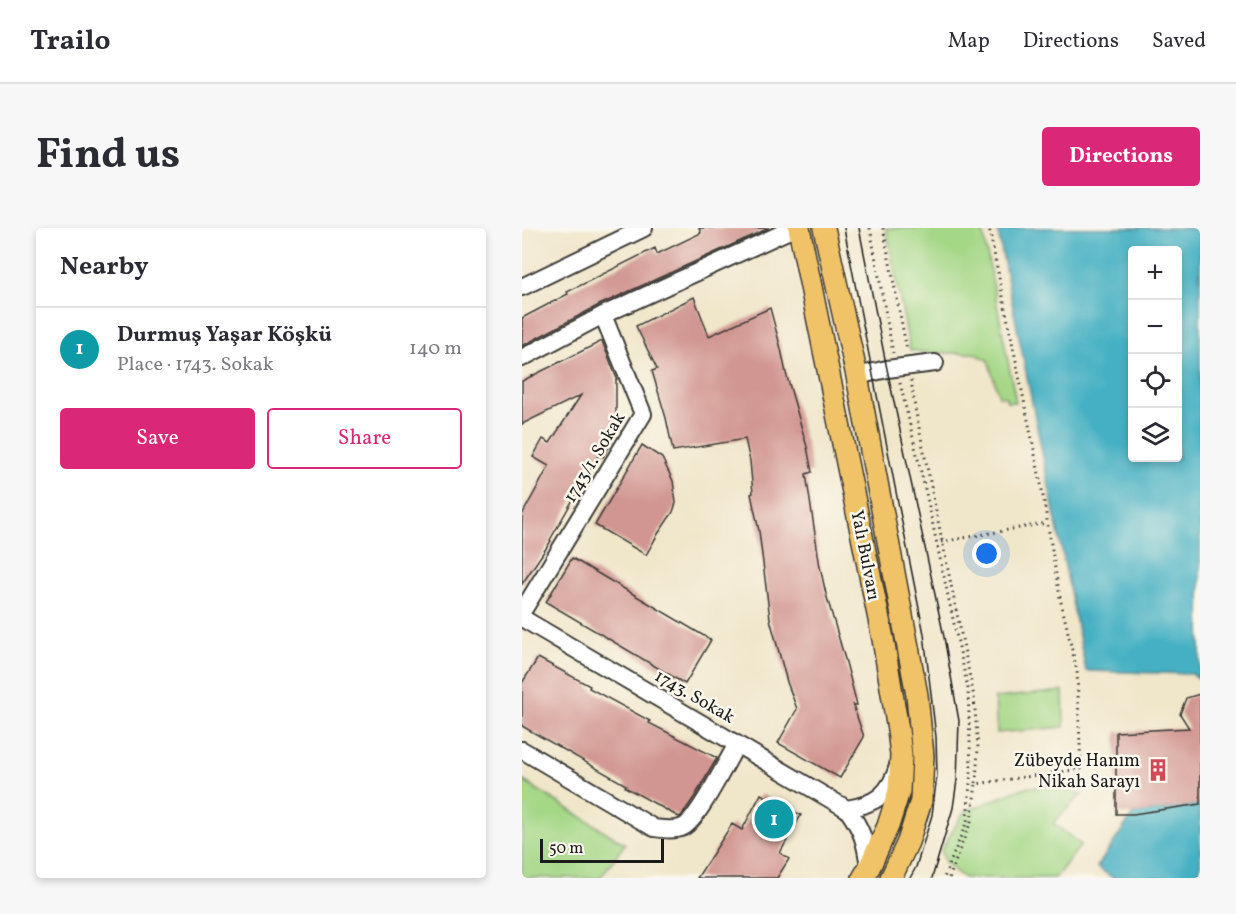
<!DOCTYPE html>
<meta charset="utf-8">
<style>
body{margin:0;font-family:Vollkorn,serif;background:#f7f7f7;color:#2b2b33}
.controls{position:absolute;right:18px;top:18px;display:grid;overflow:hidden;border-radius:6px;box-shadow:0 3px 9px #0003}
.controls button{width:54px;height:54px;display:grid;place-items:center;padding:0;border:0;border-bottom:2px solid #e1e1e2;background:#fff;color:#2b2b33;font:30px sans-serif}
.scale{position:absolute;left:18px;bottom:15px;width:124px;box-sizing:border-box;padding-left:6px;border:3px solid #1c1c1c;border-top:0;font-size:16px;line-height:21px;white-space:nowrap;color:#1c1c1c;-webkit-text-stroke:4px #fbf7ec;paint-order:stroke}
.you{position:absolute;left:465px;top:326px;width:21px;height:21px;margin:-15px;border:4px solid #fff;border-radius:50%;background:#1a73e8;box-shadow:0 0 0 9px #1a73e833}
.badge{display:grid;place-items:center;width:39px;height:39px;border-radius:50%;background:#db2777;color:#fff;font-size:20px;font-weight:700}
.pin{position:absolute;translate:-50% -50%;border:3px solid #fff;box-shadow:0 2px 6px #0006}
.list{margin:0;padding:0;list-style:none}
h2{display:flex;justify-content:space-between;align-items:center;height:78px;margin:0;padding:0 24px;font-size:26px}
h2 small{font-size:20px;font-weight:400;color:#7c7c81}
.list li{display:grid;grid-template-columns:39px 1fr auto;gap:18px;align-items:center;box-sizing:border-box;height:84px;padding:0 24px;border-top:2px solid #e1e1e2}
.list b{display:block;font-size:22px;white-space:nowrap}
.list p{margin:0;font-size:20px;white-space:nowrap;color:#7c7c81}
.list em{font-size:20px;font-style:normal;color:#7c7c81}
.actions{display:flex;gap:12px;padding:18px 24px}
.actions a{flex:1;padding:14px 0;border:2px solid #db2777;border-radius:6px;text-align:center;font-size:21px;color:#db2777}
.actions .main{background:#db2777;color:#fff}
.icon{flex:none;width:33px;height:33px;fill:none;stroke:currentColor;stroke-width:2;stroke-linecap:round;stroke-linejoin:round}
.map{position:relative;flex:none;width:678px;height:650px;overflow:hidden;border-radius:6px}
header{display:flex;align-items:center;gap:36px;box-sizing:border-box;height:84px;padding:0 30px;background:#fff;border-bottom:2px solid #e1e1e2}
header strong{font-size:28px}
nav{display:flex;gap:33px;margin-inline-start:auto;font-size:21px}
.intro{display:flex;align-items:center;justify-content:space-between;box-sizing:border-box;height:144px;padding:0 36px}
h1{margin:0;font-size:42px}
.button{padding:15px 27px;border-radius:6px;background:#db2777;color:#fff;font-size:21px;font-weight:700}
main{display:flex;gap:36px;padding:0 36px}
aside{flex:1;background:#fff;border-radius:6px;box-shadow:0 3px 9px #0003}
.map>svg:first-child{display:block}
</style>
<header>
<strong>Trailo</strong>
<nav><a>Map</a><a>Directions</a><a>Saved</a></nav>
</header>
<div class="intro"><h1>Find us</h1><a class="button">Directions</a></div>
<main>
<aside>
<h2>Nearby<small></small></h2>
<ul class="list">
<li><span class="badge" style="background:#0f9aa8">1</span><div><b>Durmuş Yaşar Köşkü</b><p>Place · 1743. Sokak</p></div><em>140 m</em></li>
</ul>
<div class="actions"><a class="main">Save</a><a>Share</a></div>
</aside>
<div class="map">
<svg width="678" height="650" viewBox="0 0 678 650">
<rect width="100%" height="100%" fill="#fbf7ec"/>
<filter id="ink" filterUnits="userSpaceOnUse"><feTurbulence type="fractalNoise" baseFrequency=".0167" numOctaves="2"/><feDisplacementMap in="SourceGraphic" scale="12" xChannelSelector="R" yChannelSelector="G"/><feConvolveMatrix kernelMatrix="1 2 1 2 8 2 1 2 1" color-interpolation-filters="sRGB"/></filter>
<filter id="wash" filterUnits="userSpaceOnUse"><feTurbulence type="fractalNoise" baseFrequency=".008" numOctaves="4" result="noise"/><feDisplacementMap in="SourceGraphic" scale="24" xChannelSelector="R" yChannelSelector="G"/><feGaussianBlur stdDeviation="1.35" result="paint"/><feColorMatrix in="noise" values="0 0 0 0 0 0 0 0 0 0 0 0 0 0 0 0 0 1.4 0 .05"/><feComposite in="paint" operator="in"/></filter>
<g filter="url(#wash)">
<rect width="100%" height="100%" fill="#f0e6ca"/>
<path fill="#a4d786" stroke="#607a51" stroke-width="1.5" d="M364,0H460L494,174H485L484,169L477,168L466,132L451,125H408L388,122Z
M541,463L542,499L475,505L473,470Z
M0,552L103,616L78,650H0Z
M523,558L560,566L531,595L559,617L533,650H442L423,635L419,622L442,584L501,560Z"/>
<path fill="#45b0c3" stroke="#306670" stroke-width="1.5" fill-rule="evenodd" d="M475,0H678V451L670,446L564,443ZM656,22V230H610V22Z
M678,576V650H591L575,639L611,586Z"/>
<g id="blocks">
<path fill="#d19691" d="M177,0H247L77,77L0,118V90L46,66L45,64L133,20L135,26L179,5Z
M172,69L187,108L248,80L259,121L264,145L285,219L290,244L284,246L298,339L304,366L325,438L335,477H331L342,509L318,550L256,515L275,481L265,454L248,391L237,303L229,266L231,265L228,233L223,211L151,223L144,190L130,143L135,141L114,98Z
M80,113L95,151H94V207L81,229L77,226L28,312L29,313L0,356V287L27,238L11,229L21,211L28,215L59,167L0,196V153Z
M120,217L140,230L151,253L154,275L151,284L136,306L124,327L73,297Z
M50,330L189,412L163,456L24,374Z
M16,430L68,458L67,460L128,493L127,495L195,530L173,568L160,587L157,589L103,559L104,557L0,498V455Z
M678,466V576L611,586H594V504L667,500L658,486L664,470Z
M239,566L279,587L258,625L267,631L255,650H175L210,596L220,602Z"/>
</g>
</g>
<g filter="url(#ink)">
<use href="#blocks" fill-opacity="0" stroke="#3c3a36" stroke-width="1.5"/>
<g fill="none" stroke-linecap="round" stroke-linejoin="round">
<g stroke="#3c3a36" stroke-width="20">
<path id="minor" d="M0,59L122,0
M0,130L81,87L272,0
M335,148L365,141L413,135
M0,384L121,186L81,87
M0,390L325,581C340,601 344,615 347,640
M0,522L132,600C140,601 153,603 161,599C176,592 205,533 215,516
M325,581C353,576 368,567 376,538"/>
</g>
<g stroke="#3c3a36" stroke-width="24">
<path id="major" d="M277,0L361,411L376,502L379,527L377,563L366,598L347,640L341,650
M302,0L335,148L395,467L401,528L399,573L386,614L369,650"/>
</g>
<path stroke="#3c3a36" stroke-width="3" stroke-dasharray="1.5 4.5" stroke-linecap="butt" d="M348,0L371,125
M361,0L385,122
M389,152L393,180L452,469L456,520L454,556
M378,155L404,265L446,461L449,542L445,593L422,650
M419,314L525,295
M427,650L449,593L454,556L559,541L555,443L538,370L519,256L467,0"/>
<use href="#minor" stroke="#fff" stroke-width="16"/>
<use href="#major" stroke="#f1c369" stroke-width="21"/>
<path stroke="#1c1c1c" stroke-width="1.5" d="M322,0L402,406L414,509L415,547L410,587L394,639L388,650
M337,0L365,141L422,409L437,493L435,552L431,580L410,650"/>
</g>
</g>
<defs>
<g id="building-bare" transform="scale(1.8)"><path d="M-4-6H4V6H1V3H-1V6H-4ZM-2.5-4.3h1.7v1.8h-1.7ZM.8-4.3h1.7v1.8H.8ZM-2.5-1h1.7V.8h-1.7ZM.8-1h1.7V.8H.8Z" fill="#d1495b" stroke="#fbf7ec" stroke-width="2.5" paint-order="stroke"/></g>
</defs>
<g fill-rule="evenodd">
<use href="#building-bare" x="636" y="542"/>
</g>
<g text-anchor="middle" stroke-width="5" stroke-linejoin="round" paint-order="stroke">
<g font-size="18" fill="#1c1c1c" stroke="#fbf7ec">
<text transform="translate(72 229) rotate(-59)" y="6">1743/1. Sokak</text>
<text transform="translate(344 327) rotate(79)" y="6">Yalı Bulvarı</text>
<text transform="translate(173 468) rotate(30)" y="6">1743. Sokak</text>
</g>
<g font-size="18" fill="#1c1c1c" stroke="#fbf7ec" text-anchor="end">
<text x="618" y="538">Zübeyde Hanım<tspan x="618" dy="21">Nikah Sarayı</tspan></text>
</g>
</g>
</svg>
<div class="controls">
<button>+</button>
<button>−</button>
<button><svg class="icon" aria-label="locate" viewBox="0 0 24 24"><circle cx="12" cy="12" r="6"/><path d="M12 2v4M12 18v4M2 12h4M18 12h4"/></svg></button>
<button><svg class="icon" aria-label="layers" viewBox="0 0 24 24"><path d="M12 4l9 5-9 5-9-5zM3 14l9 5 9-5"/></svg></button>
</div>
<div class="scale">50 m</div>
<div class="you"></div>
<div class="pin badge" style="left:252px;top:591px;background:#0f9aa8">1</div>
</div>
</main>
